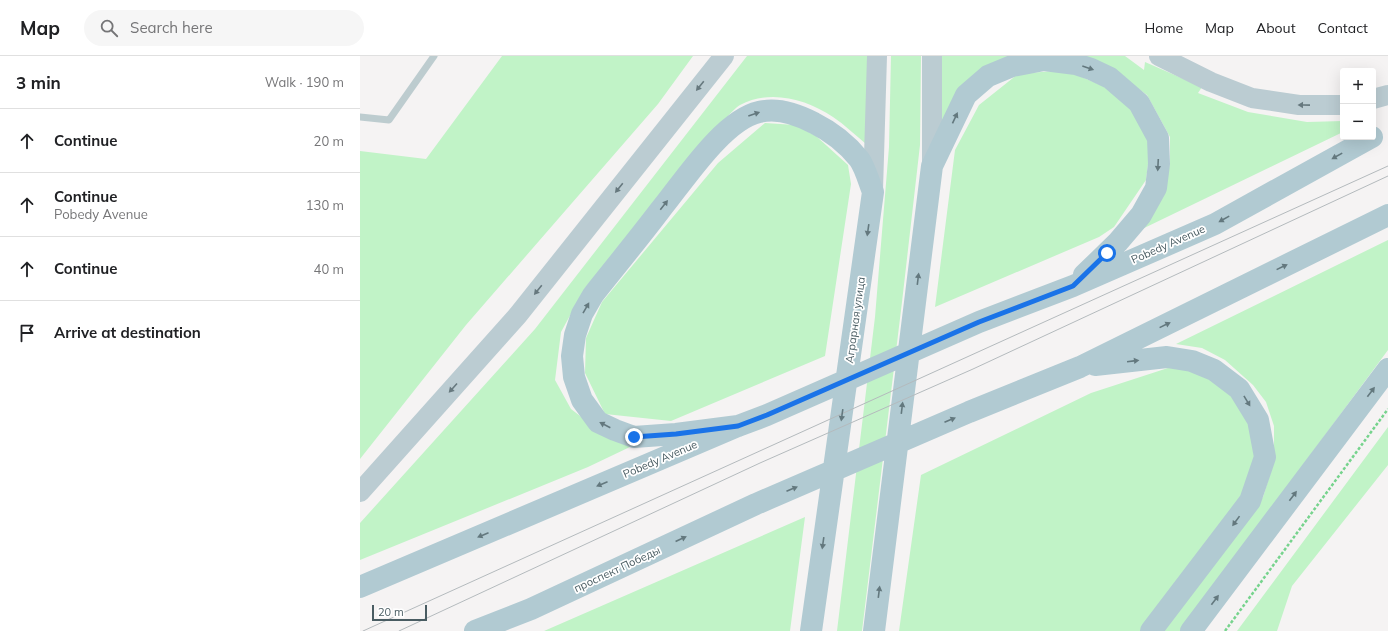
<!DOCTYPE html>
<meta charset="utf-8">
<style>
body{margin:0;font-family:Mulish,sans-serif;background:#f6f6f6;color:#202124}
.controls{position:absolute;right:12px;top:12px;display:grid;overflow:hidden;border-radius:4px;box-shadow:0 4px 16px #0002}
.controls button{width:36px;height:36px;display:grid;place-items:center;padding:0;border:0;border-bottom:1px solid #e0e0e0;background:#fff;color:#202124;font:20px sans-serif}
.scale{position:absolute;left:12px;bottom:10px;width:55px;box-sizing:border-box;padding-left:4px;border:2px solid #495c62;border-top:0;font-size:11px;line-height:14px;white-space:nowrap;color:#495c62;-webkit-text-stroke:3px #fff;paint-order:stroke}
.stop{position:absolute;width:12px;height:12px;margin:-9px;border:3px solid #1a73e8;border-radius:50%;background:#fff}
.stop.end{background:#1a73e8;border-color:#fff;box-shadow:0 1px 4px #0008}
.list{margin:0;padding:0;list-style:none}
h2{display:flex;justify-content:space-between;align-items:center;height:52px;margin:0;padding:0 16px;font-size:17px}
h2 small{font-size:13px;font-weight:400;color:#757577}
.list li{display:grid;grid-template-columns:26px 1fr auto;gap:12px;align-items:center;box-sizing:border-box;height:64px;padding:0 16px;border-top:1px solid #e0e0e0}
.list b{display:block;font-size:15px;white-space:nowrap}
.list p{margin:0;font-size:13px;white-space:nowrap;color:#757577}
.list em{font-size:13px;font-style:normal;color:#757577}
.icon{flex:none;width:22px;height:22px;fill:none;stroke:currentColor;stroke-width:2;stroke-linecap:round;stroke-linejoin:round}
.map{position:relative;flex:none;width:1028px;height:575px;overflow:hidden}
header{display:flex;align-items:center;gap:24px;box-sizing:border-box;height:56px;padding:0 20px;background:#fff;border-bottom:1px solid #e0e0e0}
header strong{font-size:19px}
nav{display:flex;gap:22px;margin-inline-start:auto;font-size:14px}
.search{width:280px;height:36px;background:#f6f6f6;display:flex;align-items:center;gap:10px;box-sizing:border-box;padding:0 14px;border-radius:22px;color:#757577;font-size:15px}
main{display:flex}
aside{flex:1;background:#fff}
.map>svg:first-child{display:block}
</style>
<header>
<strong>Map</strong>
<div class="search"><svg class="icon" aria-label="search" viewBox="0 0 24 24"><circle cx="10" cy="10" r="6"/><path d="M15 15l6 6"/></svg>Search here</div>
<nav><a>Home</a><a>Map</a><a>About</a><a>Contact</a></nav>
</header>
<main>
<aside>
<h2>3 min<small>Walk · 190 m</small></h2>
<ul class="list">
<li><svg class="icon" aria-label="ahead" viewBox="0 0 24 24"><path d="M12 20V5M6 11l6-6 6 6"/></svg><div><b>Continue</b></div><em>20 m</em></li>
<li><svg class="icon" aria-label="ahead" viewBox="0 0 24 24"><path d="M12 20V5M6 11l6-6 6 6"/></svg><div><b>Continue</b><p>Pobedy Avenue</p></div><em>130 m</em></li>
<li><svg class="icon" aria-label="ahead" viewBox="0 0 24 24"><path d="M12 20V5M6 11l6-6 6 6"/></svg><div><b>Continue</b></div><em>40 m</em></li>
<li><svg class="icon" aria-label="arrive" viewBox="0 0 24 24"><path d="M6 21V4h12l-3 4 3 4H6"/></svg><div><b>Arrive at destination</b></div></li>
</ul>
</aside>
<div class="map">
<svg width="1028" height="575" viewBox="0 0 1028 575">
<rect width="100%" height="100%" fill="#f5f3f3"/>
<path fill="#c1f3c7" d="M142,0H333L298,48L106,269L0,403V95L66,103Z
M387,0H509L506,88C495,79 485,69 473,61C446,43 410,33 380,49C375,52 370,58 366,62L225,232L201,276L195,324L211,353L237,373L272,390L228,411L0,504V467L175,273Z
M531,0H561L560,89L542,246L502,575H477L515,261L529,91Z
M582,0H652L582,66Z
M725,0H765L784,14L785,6L842,31L838,37L888,56L947,66L983,65V76L778,175L804,132L810,108V81L787,39L751,13Z
M705,14L743,30L775,53L791,85L786,124L754,171L739,181L575,251L595,94L619,49L658,18Z
M405,67L435,69L456,80L488,109L491,128L465,300L311,365L245,358L225,317L226,282L242,246L358,107Z
M1028,184V294L820,575H804L903,441L914,406V370L906,346L893,329L865,304L842,292L816,288Z
M811,311L838,315L866,334L888,361L896,398L883,437L781,575H539L561,419L731,337Z
M1028,371V409L932,530L917,575H877Z
M445,461L430,575H184Z"/>
<g fill="none" stroke-linecap="round" stroke-linejoin="round">
<path stroke="#76d38d" stroke-width="2.5" stroke-dasharray="3 2" stroke-linecap="butt" d="M865,575L1028,353"/>
<path stroke="#bdcccf" stroke-width="7" d="M0,61L29,64L74,0"/>
<path stroke="#bbccd2" stroke-width="20" d="M799,0L851,26L892,42L939,49H983
M1013,43L1028,39
M572,110V0
M513,134L517,0
M0,436L158,259L364,0"/>
<path stroke="#b1cad2" stroke-width="22" d="M735,309L807,301L832,305L854,314L879,333L898,364L905,401L890,445L791,575
M378,370L316,378L274,381L255,374L238,366L222,344L214,321L212,300L215,279L222,258L233,239C256,210 279,182 301,153C324,125 363,64 399,56C418,51 437,58 454,67C470,75 487,88 499,103C505,111 509,126 513,136L451,575
M0,531L378,370L407,359L619,266L713,230L855,168L1012,81
M115,575L171,553L396,448L609,356L720,311L1028,159
M514,575L572,110L606,39L628,20L652,10L684,4L716,8L731,13L750,22L779,47L798,82L799,108L796,132L781,159L758,186L724,219
M831,575L1028,313"/>
<path stroke="#b4babd" stroke-width="1" d="M3,575L1028,110
M39,575L400,407L613,313L1028,120"/>
</g>
<defs><path id="oneway-solid" d="M-6-.8H1V-3.2L6.5 0L1 3.2V.8H-6Z"/></defs>
<g fill="#63787e">
<use href="#oneway-solid" transform="translate(728 12) rotate(19)"/>
<use href="#oneway-solid" transform="translate(394 58) rotate(-19)"/>
<use href="#oneway-solid" transform="translate(595 62) rotate(-65)"/>
<use href="#oneway-solid" transform="translate(977 100) rotate(151)"/>
<use href="#oneway-solid" transform="translate(798 109) rotate(93)"/>
<use href="#oneway-solid" transform="translate(304 149) rotate(-52)"/>
<use href="#oneway-solid" transform="translate(864 163) rotate(151)"/>
<use href="#oneway-solid" transform="translate(508 174) rotate(98)"/>
<use href="#oneway-solid" transform="translate(922 211) rotate(-26)"/>
<use href="#oneway-solid" transform="translate(558 223) rotate(-83)"/>
<use href="#oneway-solid" transform="translate(226 252) rotate(-60)"/>
<use href="#oneway-solid" transform="translate(805 269) rotate(-26)"/>
<use href="#oneway-solid" transform="translate(773 305) rotate(-7)"/>
<use href="#oneway-solid" transform="translate(1011 336) rotate(-53)"/>
<use href="#oneway-solid" transform="translate(887 345) rotate(59)"/>
<use href="#oneway-solid" transform="translate(542 352) rotate(-83)"/>
<use href="#oneway-solid" transform="translate(482 359) rotate(98)"/>
<use href="#oneway-solid" transform="translate(590 364) rotate(-23)"/>
<use href="#oneway-solid" transform="translate(245 369) rotate(-153)"/>
<use href="#oneway-solid" transform="translate(242 428) rotate(157)"/>
<use href="#oneway-solid" transform="translate(432 433) rotate(-23)"/>
<use href="#oneway-solid" transform="translate(933 440) rotate(-53)"/>
<use href="#oneway-solid" transform="translate(876 465) rotate(126)"/>
<use href="#oneway-solid" transform="translate(123 479) rotate(157)"/>
<use href="#oneway-solid" transform="translate(321 483) rotate(-25)"/>
<use href="#oneway-solid" transform="translate(463 487) rotate(98)"/>
<use href="#oneway-solid" transform="translate(519 536) rotate(-83)"/>
<use href="#oneway-solid" transform="translate(855 544) rotate(-53)"/>
</g>
<g fill="#66787e">
<use href="#oneway-solid" transform="translate(340 30) rotate(129)"/>
<use href="#oneway-solid" transform="translate(944 49) rotate(-179)"/>
<use href="#oneway-solid" transform="translate(259 132) rotate(129)"/>
<use href="#oneway-solid" transform="translate(178 234) rotate(129)"/>
<use href="#oneway-solid" transform="translate(93 332) rotate(132)"/>
</g>
<g fill="none" stroke-linecap="round" stroke-linejoin="round">
<path stroke="#1a73e8" stroke-width="5" d="M274,381L316,378L378,370L407,359L619,266L713,230L747,197"/>
</g>
<g text-anchor="middle" stroke-width="3.5" stroke-linejoin="round" paint-order="stroke">
<g font-size="11" fill="#495c62" stroke="#fff">
<text transform="translate(808 188) rotate(-24)" y="4">Pobedy Avenue</text>
<text transform="translate(495 264) rotate(-82)" y="4">Аграрная улица</text>
<text transform="translate(300 403) rotate(-23)" y="4">Pobedy Avenue</text>
<text transform="translate(257 513) rotate(-25)" y="4">проспект Победы</text>
</g>
</g>
</svg>
<div class="controls">
<button>+</button>
<button>−</button>
</div>
<div class="scale">20 m</div>
<div class="stop" style="left:747px;top:197px"></div>
<div class="stop end" style="left:274px;top:381px"></div>
</div>
</main>
